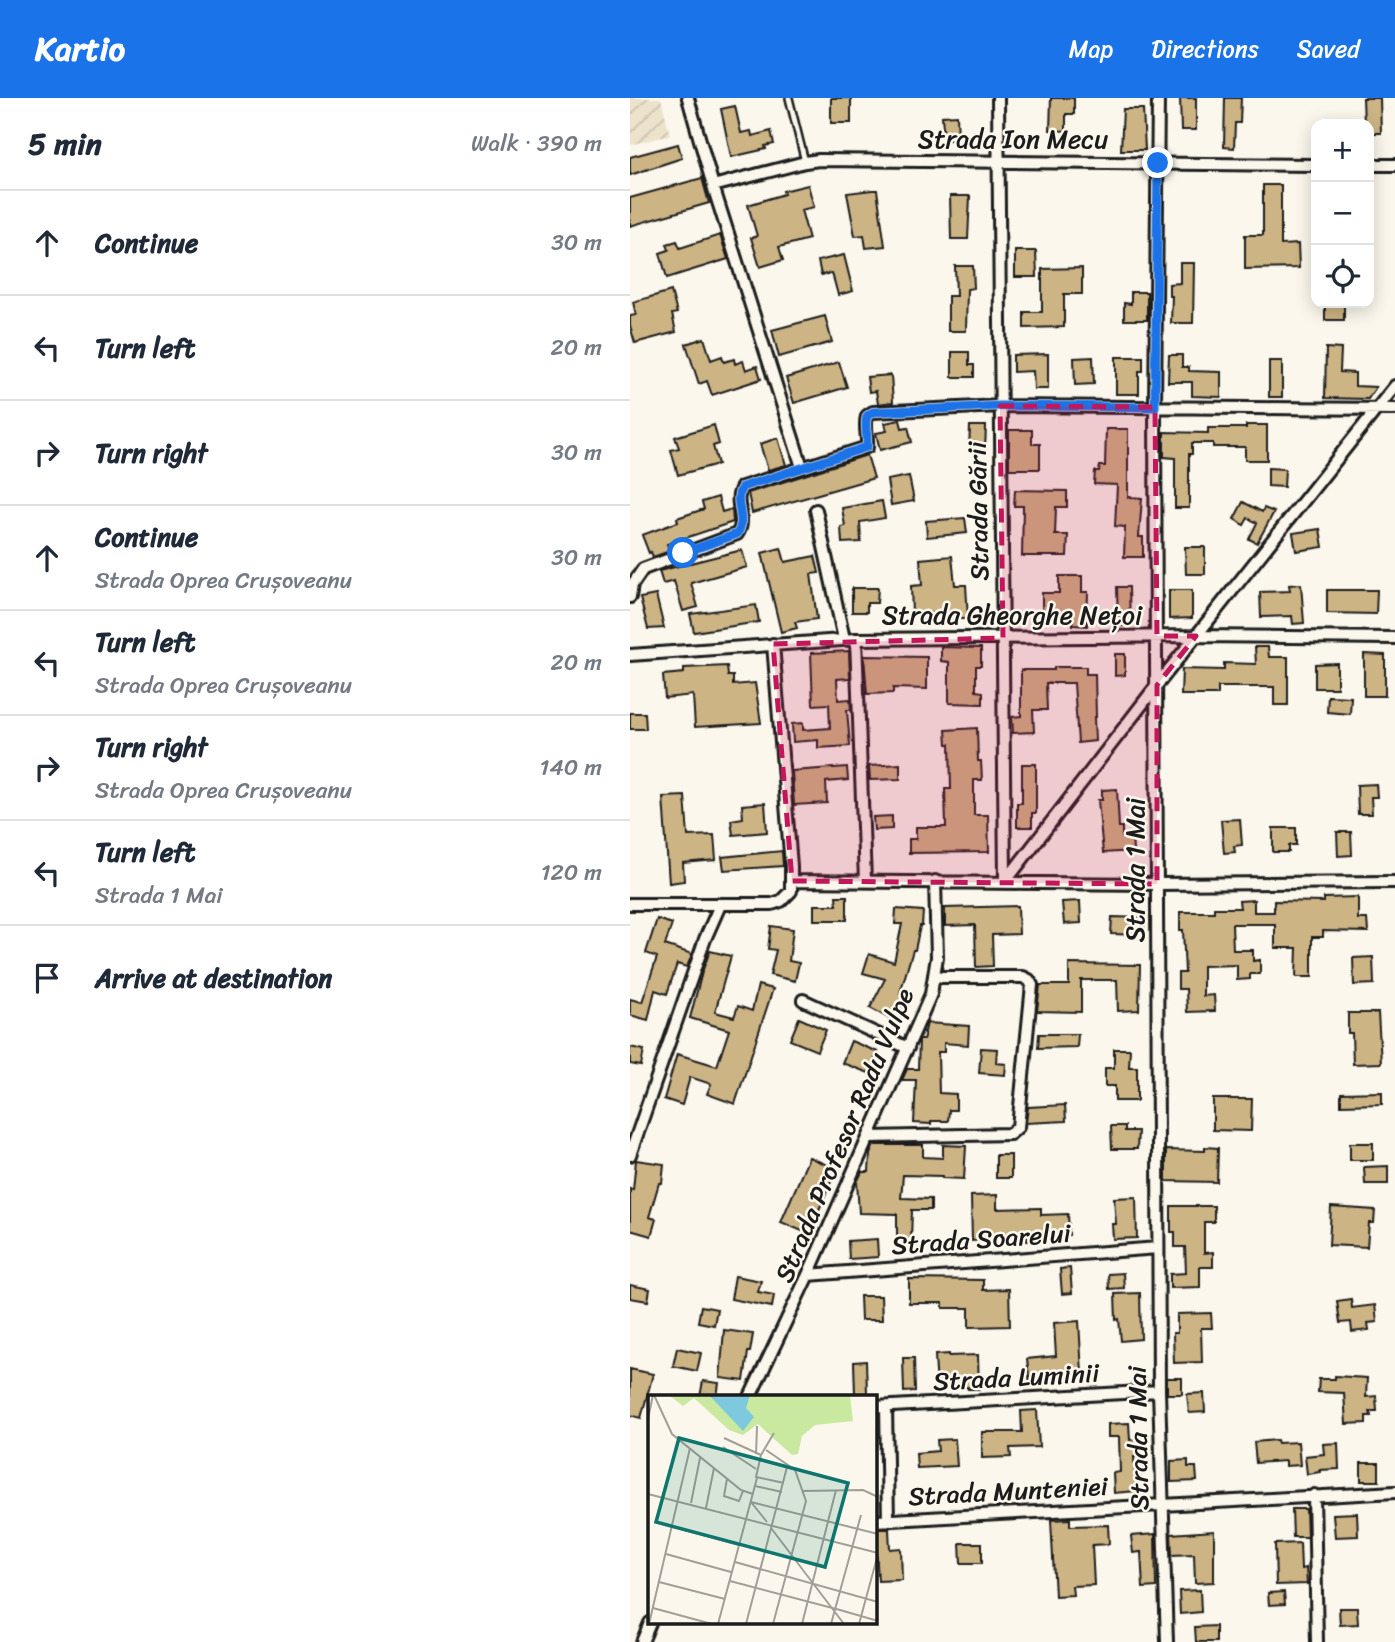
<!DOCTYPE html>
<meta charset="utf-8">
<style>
body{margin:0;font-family:Sriracha,sans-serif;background:#f2f2f3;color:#1f2937}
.controls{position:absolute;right:21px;top:21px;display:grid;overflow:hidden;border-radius:14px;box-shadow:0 4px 18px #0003}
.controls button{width:63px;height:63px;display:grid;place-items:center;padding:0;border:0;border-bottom:2px solid #e0e1e3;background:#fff;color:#1f2937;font:35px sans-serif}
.stop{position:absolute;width:21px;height:21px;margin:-16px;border:5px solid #1a73e8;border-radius:50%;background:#fff}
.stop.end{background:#1a73e8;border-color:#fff;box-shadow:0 2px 7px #0008}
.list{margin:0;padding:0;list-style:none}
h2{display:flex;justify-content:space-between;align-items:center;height:91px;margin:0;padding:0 28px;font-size:30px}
h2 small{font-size:23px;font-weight:400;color:#747a83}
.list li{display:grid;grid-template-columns:46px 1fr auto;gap:21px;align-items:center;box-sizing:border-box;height:105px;padding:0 28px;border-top:2px solid #e0e1e3}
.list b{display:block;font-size:26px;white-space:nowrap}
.list p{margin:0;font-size:23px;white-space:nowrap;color:#747a83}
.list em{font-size:23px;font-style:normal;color:#747a83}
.icon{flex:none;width:38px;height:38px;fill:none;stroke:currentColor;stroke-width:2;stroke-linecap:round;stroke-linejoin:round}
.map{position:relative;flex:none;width:765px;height:1544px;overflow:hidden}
header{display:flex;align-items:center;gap:42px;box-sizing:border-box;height:98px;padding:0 35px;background:#1a73e8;color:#fff}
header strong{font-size:33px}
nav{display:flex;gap:38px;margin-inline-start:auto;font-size:24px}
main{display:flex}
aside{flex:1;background:#fff}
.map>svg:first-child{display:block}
</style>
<header>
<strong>Kartio</strong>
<nav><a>Map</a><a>Directions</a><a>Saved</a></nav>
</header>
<main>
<aside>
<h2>5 min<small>Walk · 390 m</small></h2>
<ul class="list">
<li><svg class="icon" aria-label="ahead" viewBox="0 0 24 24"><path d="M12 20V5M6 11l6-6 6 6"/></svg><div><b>Continue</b></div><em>30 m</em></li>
<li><svg class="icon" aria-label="left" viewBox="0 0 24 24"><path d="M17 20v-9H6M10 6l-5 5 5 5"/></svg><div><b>Turn left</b></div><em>20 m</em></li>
<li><svg class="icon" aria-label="right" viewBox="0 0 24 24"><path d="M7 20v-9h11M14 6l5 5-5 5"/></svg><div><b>Turn right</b></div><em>30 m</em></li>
<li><svg class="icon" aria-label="ahead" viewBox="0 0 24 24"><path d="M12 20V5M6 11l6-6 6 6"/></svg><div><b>Continue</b><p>Strada Oprea Crușoveanu</p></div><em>30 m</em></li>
<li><svg class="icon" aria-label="left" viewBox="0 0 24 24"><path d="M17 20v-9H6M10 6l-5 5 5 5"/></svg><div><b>Turn left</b><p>Strada Oprea Crușoveanu</p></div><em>20 m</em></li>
<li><svg class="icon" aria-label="right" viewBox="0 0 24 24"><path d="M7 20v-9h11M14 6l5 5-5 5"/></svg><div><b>Turn right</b><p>Strada Oprea Crușoveanu</p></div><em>140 m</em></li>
<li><svg class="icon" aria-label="left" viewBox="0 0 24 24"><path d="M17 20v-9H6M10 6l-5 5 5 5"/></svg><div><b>Turn left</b><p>Strada 1 Mai</p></div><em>120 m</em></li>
<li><svg class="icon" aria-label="arrive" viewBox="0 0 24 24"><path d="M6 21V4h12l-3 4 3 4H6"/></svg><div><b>Arrive at destination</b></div></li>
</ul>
</aside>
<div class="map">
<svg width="765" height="1544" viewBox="0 0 765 1544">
<defs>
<pattern id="industrial-furrows" width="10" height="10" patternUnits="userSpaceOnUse" patternTransform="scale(1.75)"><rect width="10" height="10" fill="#ede3cd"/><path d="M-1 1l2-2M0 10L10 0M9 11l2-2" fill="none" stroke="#cbc2af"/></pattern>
</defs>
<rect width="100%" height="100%" fill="#fbf7ec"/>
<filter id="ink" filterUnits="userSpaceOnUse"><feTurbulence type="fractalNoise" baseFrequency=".0143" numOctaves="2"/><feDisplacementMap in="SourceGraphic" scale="14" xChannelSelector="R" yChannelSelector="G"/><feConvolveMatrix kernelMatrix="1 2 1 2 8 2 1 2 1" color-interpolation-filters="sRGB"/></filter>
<g filter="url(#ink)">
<path fill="url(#industrial-furrows)" d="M0,0H31L40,37L0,47Z"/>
<path fill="#cdb484" stroke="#1c1c1c" stroke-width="2" d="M201,0H221V25H201Z
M421,0H444V16H436V33L420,32Z
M550,0H566V32H551Z
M595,0H611L610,25H605L604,50L594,49Z
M733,0H750L751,35H739V26H734Z
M105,8L111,35L121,33L122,38L141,33L144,46L135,48L136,51L101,59L91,11Z
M493,11H513L515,52H491Z
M327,17L328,42H314L312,18Z
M48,46L52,60L0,77V59Z
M72,80L79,105L0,128V100Z
M178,87L184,109L171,112L179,141L149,149L153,162L130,169L121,140L127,138L118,107L154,96L153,93Z
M633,87H651V147L668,146L669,170L615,171V137H633Z
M242,92H247L255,148L236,150L234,137L225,138L217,95Z
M320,98H340L338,141H321Z
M90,137L98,161L37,180L30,155L39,152L37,146L47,143L50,150Z
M385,153H406L407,179H385Z
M214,157L223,193L208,197L202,175L191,177L188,163Z
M550,165H564L563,225H541L542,198H539V186L550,185Z
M325,168H343L344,190L337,191L336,233H318V198H326Z
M452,170V196H434V229L394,230V214H412V171Z
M41,193L47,215L42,216L46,234L5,245L0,228V218L6,217L3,204Z
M501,194H517V222H494V205L501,206Z
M695,205H714V222H695Z
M195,218L202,244L149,259L142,232Z
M74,240L81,262L92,258L94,264L104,261L105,266L113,263L116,272L127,268L131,281L82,297L77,283L69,286L56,246Z
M696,250L711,251L710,274L725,275V288L746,289L738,301L695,300Z
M322,254H339V267H344V279H322Z
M418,256V291H404L403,273L383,274V257Z
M539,257H552V269H559V273L591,274V299L562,298V284H538Z
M463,259L464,286L445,287L444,260Z
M486,259H513V273H509V296H486Z
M639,263H652V299H639Z
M209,264L217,289L164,305L156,280Z
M261,277L263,304L248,306L246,293L239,294L237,279Z
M270,322L272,330L278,329L282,344L250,352L246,335L257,333L255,325Z
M84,327L89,346L83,348L88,366L48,377L41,352L49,350L45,339Z
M616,327H637V362H615V349H583V345H562V356H559V410H545V360L534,359V334L578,335V330H616Z
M340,328H356L355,353H339Z
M476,331H498V399L512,400L509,439H513V459H494L495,429L485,428L487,387L464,386L465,373H469L470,368H475Z
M379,332H402V346H410V371H379Z
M148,340L156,367L138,372L130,346Z
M237,357L244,380L122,415L118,395Z
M638,370L655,371L654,389L638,388Z
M279,378L284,403L261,407L257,382Z
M385,392L437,393V409H426L425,437H438L437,458H392L393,408H384Z
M88,399L92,414L102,411L103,424L37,446L40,453L23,459L21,454L19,455L12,437L48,424L47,420L74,411L72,404Z
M252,403L255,420L230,424L231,444L212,445L211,429L215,428L212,410Z
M613,404L632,414L634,410L644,414L627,445L619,441L627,425L618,420L614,427L604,421Z
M335,420L337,435L297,439L296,423Z
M690,431L693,449L666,453L663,435Z
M555,449H575V476H556Z
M151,450L155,464L185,458L189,475L181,476L187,521L165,524L167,530L151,534L132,455Z
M112,452L117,469L61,485L68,509L53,513L44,483L33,486L29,473Z
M322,458L325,487H336L338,521H318V515L282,516L281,488L292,487L290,461Z
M429,478H452V494H458L457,528L443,527V518H422V514H412V495H429Z
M671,486L674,525L663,526L662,518L631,519L630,494L660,493L659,487Z
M487,489H499L500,528H488Z
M222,490H248L247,505H237V514H222Z
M539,492H562V520L539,521Z
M697,492H747L746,516L697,515Z
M26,497L34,530L18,531L10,500Z
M126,507L129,524L64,534L60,516Z
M311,549L351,550V568H346V593L353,594V606L319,605V564L311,563Z
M625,549H638L639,559H658V607H644V589H588V597H551L552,571L594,572V565L626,566Z
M219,553L220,580L207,581L208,602L220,601L221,612H217L220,648L188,650V642L163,644L162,626L173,625V632L200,630L199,606L183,607L181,555Z
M485,556H495V577L485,578Z
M734,556L755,557V598H734Z
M234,558L297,559V591L263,590V595L237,596Z
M707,565V590H685V566Z
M97,568L98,578H103V587L125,585L131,625L65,629L63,597L35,600L33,577L54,575V570Z
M424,569H456V576H465L466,619H464L465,643L448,645L444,585H416L417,612H403L404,634L383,635L382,619L391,618V572H424Z
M698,598L721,599L720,616L697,614Z
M0,615H15L16,631H0Z
M347,630L348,663H351L352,682H344V717H358L359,754L279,755V741H286V729H316L315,691H321L320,646H317L316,632Z
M270,666V681L240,682L239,668Z
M392,666H406V715H402V729H387V705H392Z
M217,669L218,682L196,684L197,705L164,707L162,673Z
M746,686L747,699H741L742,716H728L727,687Z
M487,691L489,729H492V739L502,738L503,753L473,755L468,702H472V692Z
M55,698L58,738L84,737L86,762L53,765L54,783L39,785L33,699Z
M135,705L137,734L103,737L101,722L113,720L112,707Z
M262,718V731L244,732L243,719Z
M610,721L612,747L604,748L605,754L594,755L591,722Z
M643,730H666V747H659V754H643Z
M707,734H721L722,757L708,758Z
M152,753L153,768L94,772L92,759Z
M206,798H217V822H184V807H207Z
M728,799V821H737L738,834L693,833V839H682V879H666L667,850H645V826H602L603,852H623V863L630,862V876H620V881L607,882V867L573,868V898L584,897L585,913L557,914L556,891H548V875H555L553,832H550V814H584V810H610L609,803L624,802V814H644V803L694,804V800Z
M450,803L451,825L434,826L432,804Z
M388,808L389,836L362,837L363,868L346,869L345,827L315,828V810Z
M266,811L293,813L292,828H290L285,852H283L270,895L279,900L266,924L240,910L255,881L233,875L239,856L264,864L272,826H265Z
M482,819L514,820V837L481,836Z
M27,821L42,826L35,847L62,856L57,869L47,866L37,896L25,892L18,922L0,917V901L12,904L27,859L16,855Z
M141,828L163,831L159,863L169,865L165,883L140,877L146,852L138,851Z
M80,853L101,858L85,914L104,919L108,908L122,913L128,887L143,891L105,1006L77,996L81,986L60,979L52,1007L34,1001L47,956L87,968L99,932L60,920L72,874Z
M743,859L744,886L724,887L723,860Z
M439,866L510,867L509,912L488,913L487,882H451V914L407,913L410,887H439Z
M718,915H748L751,965L723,966L722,935H718Z
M169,920L196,932L187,953L160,942Z
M297,925L339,928L338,947L314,945V954H308L309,995L326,996V1012H319L318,1023H301V1026L284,1025L286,982H272L277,971H288L289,942H293Z
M409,936H448L447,949L408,950Z
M221,943L248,954L239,975L212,965Z
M0,949L14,952L11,968L0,966Z
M351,950L367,951L366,965L376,966L375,977L349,975Z
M484,951H500L499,969H507V1003H485V988H475V970H484Z
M752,994V1006L711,1007V995Z
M583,1001H622L621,1033L583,1032Z
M435,1007L436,1023L396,1025L398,1009Z
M481,1028H495V1033H508L507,1051H482Z
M720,1045H743V1062H720Z
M244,1047H293V1059L313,1060V1047L336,1048L334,1081L312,1080V1078L273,1077L271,1100L301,1101V1112H282L281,1142H267V1116L229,1115L227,1084L232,1074H239L240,1056Z
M575,1049L588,1050L587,1084L536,1083V1052L575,1053Z
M366,1057H381V1080H366Z
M179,1059L206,1071L179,1136L151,1124Z
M6,1062L34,1066L32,1085H29L19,1119L26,1121L21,1138L0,1132V1091L3,1092Z
M758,1068V1086H735L734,1069Z
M367,1097V1111L411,1110V1117L438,1116L439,1137L412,1138V1142L397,1143V1139L342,1143L341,1098Z
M506,1099L507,1140L483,1141L482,1126H486L484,1100Z
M541,1108H584V1124H574V1155L583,1154V1169H570V1189L540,1190V1176L556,1175L555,1149H545V1134H541Z
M701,1109L745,1112L744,1125H739L737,1149L699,1147Z
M247,1141L248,1159L219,1161L218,1143Z
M440,1170L442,1195L432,1196L430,1171Z
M493,1175L494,1190L479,1191L478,1176Z
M105,1178L131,1183L128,1194L144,1197L142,1209L101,1201Z
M279,1181L353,1182V1192L379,1191L380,1228L339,1229V1210H313V1205H279Z
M0,1187L20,1191L18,1203L0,1200Z
M510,1195L511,1241L491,1243L489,1221L486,1222L485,1196Z
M230,1198H251L252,1222H231Z
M721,1201L722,1210L745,1207L747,1224L738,1225L739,1232L722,1234L721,1224L710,1225L707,1203Z
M71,1208L87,1211L84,1227L68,1224Z
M581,1215L582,1230H571L572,1264L544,1265L543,1235H547V1216Z
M449,1223L452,1275L415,1278L416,1286L400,1287L397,1261L426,1258L424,1225Z
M94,1232L123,1236L120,1254H118L114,1283L90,1280Z
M47,1250L71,1255L67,1273L43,1268Z
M319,1256V1258L348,1257L349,1291H338V1289L307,1291L305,1257Z
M273,1260H284L285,1293L274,1294Z
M236,1263L237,1295L225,1296L224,1264Z
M0,1271L23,1276L11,1320L0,1317Z
M705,1278L737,1280L736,1299L746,1298L747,1313H740L741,1318H736V1325L716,1326L714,1295L688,1294L689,1281H705Z
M537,1280H552V1296H537Z
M73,1283L89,1285L87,1299H70Z
M574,1295L575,1314L559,1315L557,1296Z
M407,1312L409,1349L380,1350L381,1359L352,1360V1334H392L391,1313Z
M499,1325L500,1342L512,1341V1359H504L506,1393L484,1395L483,1375L490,1374L489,1339H478V1326Z
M325,1341L327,1368L287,1370L286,1355L308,1353L307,1342Z
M647,1342L648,1345L668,1344L670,1367L655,1368V1363L626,1365L624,1344Z
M708,1345L709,1371L689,1372L690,1374L677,1376L675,1358L694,1356L693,1346Z
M558,1362V1369H566L567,1383L541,1384V1363Z
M731,1365H749V1383H731Z
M662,1411H676L677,1439H663Z
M727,1415L728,1438L705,1439L703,1416Z
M440,1421V1428L478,1427L479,1446L462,1447L464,1487L442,1488L443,1497L425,1498L421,1422Z
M245,1431H259L260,1451L271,1450L272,1482L248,1483Z
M584,1433V1484L565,1485L564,1456L542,1457L541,1436Z
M525,1436L526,1489L513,1490L511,1454L503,1455L501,1438Z
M330,1445H352V1465H331Z
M670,1445L671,1471L676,1470L677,1486L646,1487L645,1446Z
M570,1492L571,1514L550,1516L549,1493Z
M654,1494L655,1506L639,1507L638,1495Z
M709,1510H727L728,1526L710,1527Z
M586,1528V1544H566L565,1529Z"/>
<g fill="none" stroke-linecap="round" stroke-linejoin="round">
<g stroke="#1c1c1c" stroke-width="10">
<path id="lane" d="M159,0L175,64"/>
</g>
<g stroke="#1c1c1c" stroke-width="16">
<path id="street" d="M58,0L83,88L172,369
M368,0L375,784
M528,0L525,309L529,1293L537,1544
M739,67H765
M83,88L175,64L189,62L686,67
M186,412L214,541
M0,499L2,487L13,471L107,436C118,421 102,405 112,389L237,349C238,338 234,328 237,318L243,314L370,308L765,311
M226,541L235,783
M0,557L226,541L566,538L765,540
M162,783L527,786L765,784
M375,784L527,587L765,288
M0,806H142L151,803L161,793V768L143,546
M173,902L278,950
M240,1039L380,1036L388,1029L402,887L399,882L393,879H305
M0,1057L75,841L90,807
M178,1177L528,1150
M120,1299L178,1177L301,896L307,859L305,783
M245,1309L529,1293
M256,1309L258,1423
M684,1397L687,1544
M245,1423L765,1394
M12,1544L20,1525"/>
</g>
<use href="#lane" stroke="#fbf7ec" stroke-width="5"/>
<use href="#street" stroke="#fbf7ec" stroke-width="10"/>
</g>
</g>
<g fill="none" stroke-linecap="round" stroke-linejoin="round" filter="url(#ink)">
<path stroke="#1a73e8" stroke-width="9" d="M53,455L107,436C118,421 102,405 112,389L237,349C238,338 234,328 237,318L243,314L370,308L525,309L528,65"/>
</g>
<path fill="#c2185b" fill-opacity="0.2" stroke="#c2185b" stroke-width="5" stroke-dasharray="14 9" stroke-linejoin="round" d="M370,308L525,309L527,538H566L527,587V786L162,783L143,546L373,540Z"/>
<g text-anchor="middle" stroke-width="5" stroke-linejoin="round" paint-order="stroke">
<g font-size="26" fill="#1c1c1c" stroke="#fbf7ec">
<text x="383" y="50">Strada Ion Mecu</text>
<text transform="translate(348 413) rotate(-91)" y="9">Strada Gării</text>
<text x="382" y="526">Strada Gheorghe Nețoi</text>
<text transform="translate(505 772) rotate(-90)" y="9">Strada 1 Mai</text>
<text transform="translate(214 1037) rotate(-67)" y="9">Strada Profesor Radu Vulpe</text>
<text transform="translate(351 1141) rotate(-4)" y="9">Strada Soarelui</text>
<text transform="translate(386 1279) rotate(-3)" y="9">Strada Luminii</text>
<text transform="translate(508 1340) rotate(-91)" y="9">Strada 1 Mai</text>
<text transform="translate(378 1393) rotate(-3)" y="9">Strada Munteniei</text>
</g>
</g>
<g transform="translate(18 1297)">
<rect width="229" height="229" fill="#fbf7ec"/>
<path d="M21,0H202L205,26L167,30L154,41L150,59L144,60L110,29L95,40L81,35L46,3L35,11Z" fill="#c9e8a0"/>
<path d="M61,0H102L98,13L106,22L95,36Z" fill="#7ec9de"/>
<path fill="none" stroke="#a29f99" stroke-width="2" d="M6,0L24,39L93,95L105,99M0,24L5,0M76,43L113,60M75,52L108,74M118,55L147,75L158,106L125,229M108,59L109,31M113,60L108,82L136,88M113,60L126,38M79,84L76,101L91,106L95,96M107,91L134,97M154,96L215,95L230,102M0,99L230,158M103,107L119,127M103,107L230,139M43,108L52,63M58,113L66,73M25,132L91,150M123,133L196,229M18,159L83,177M87,167L230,207M82,186L192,215M11,187L77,204M5,213L64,229M192,215L230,226M1,229L42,53M70,229L109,83M98,229L139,72M154,229L188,95M183,229L213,120M211,229L230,159"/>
<path fill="#0f766e" fill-opacity="0.15" stroke="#0f766e" stroke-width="3.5" d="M31,43L200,88L177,172L8,127Z"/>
<rect width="229" height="229" fill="none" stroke="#1c1c1c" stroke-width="3.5"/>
</g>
</svg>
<div class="controls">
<button>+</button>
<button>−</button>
<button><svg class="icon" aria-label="locate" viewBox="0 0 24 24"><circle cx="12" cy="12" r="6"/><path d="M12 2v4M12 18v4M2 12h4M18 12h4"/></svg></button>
</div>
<div class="stop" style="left:53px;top:455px"></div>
<div class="stop end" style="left:528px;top:65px"></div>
</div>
</main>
